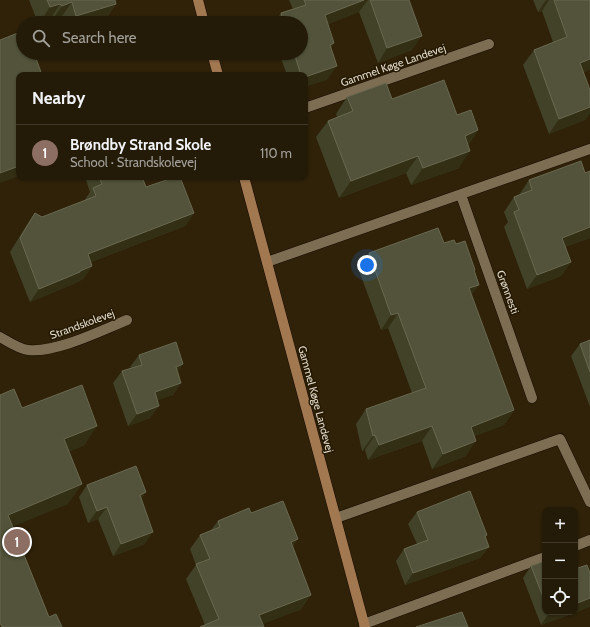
<!DOCTYPE html>
<meta charset="utf-8">
<style>
body{margin:0;font-family:Cabin,sans-serif;background:#2b2311;color:#f1f3f6}
.controls{position:absolute;right:12px;bottom:12px;display:grid;overflow:hidden;border-radius:8px;box-shadow:0 1px 3px #0004}
.controls button{width:36px;height:36px;display:grid;place-items:center;padding:0;border:0;border-bottom:1px solid #403828;background:#231a07;color:#f1f3f6;font:20px sans-serif}
.you{position:absolute;left:367px;top:265px;width:14px;height:14px;margin:-10px;border:3px solid #fff;border-radius:50%;background:#1a73e8;box-shadow:0 0 0 6px #1a73e833}
.badge{display:grid;place-items:center;width:26px;height:26px;border-radius:50%;background:#67c4ef;color:#fff;font-size:13px;font-weight:700}
.pin{position:absolute;translate:-50% -50%;border:2px solid #fff;box-shadow:0 1px 4px #0006}
.list{margin:0;padding:0;list-style:none}
h2{display:flex;justify-content:space-between;align-items:center;height:52px;margin:0;padding:0 16px;font-size:17px}
h2 small{font-size:13px;font-weight:400;color:#a3a19b}
.list li{display:grid;grid-template-columns:26px 1fr auto;gap:12px;align-items:center;box-sizing:border-box;height:56px;padding:0 16px;border-top:1px solid #403828}
.list b{display:block;font-size:15px;white-space:nowrap}
.list p{margin:0;font-size:13px;white-space:nowrap;color:#a3a19b}
.list em{font-size:13px;font-style:normal;color:#a3a19b}
.icon{flex:none;width:22px;height:22px;fill:none;stroke:currentColor;stroke-width:2;stroke-linecap:round;stroke-linejoin:round}
.map{position:relative;flex:none;width:590px;height:627px;overflow:hidden}
.search{position:absolute;background:#231a07;box-shadow:0 1px 3px #0004;left:16px;top:16px;width:292px;height:44px;display:flex;align-items:center;gap:10px;box-sizing:border-box;padding:0 14px;border-radius:22px;color:#a3a19b;font-size:15px}
.panel{position:absolute;background:#231a07;box-shadow:0 1px 3px #0004;left:16px;top:72px;width:292px;height:108px;border-radius:8px}
.map>svg:first-child{display:block}
</style>
<div class="map">
<svg width="590" height="627" viewBox="0 0 590 627">
<rect width="100%" height="100%" fill="#2f2209"/>
<g fill="none" stroke-linecap="round" stroke-linejoin="round">
<g stroke="#170b00" stroke-width="11">
<path id="service" d="M336,518L560,439L590,502
M575,546L590,540
M364,624L545,557"/>
</g>
<g stroke="#170b00" stroke-width="11">
<path id="minor" d="M305,108L489,44
M461,195L532,398
M267,262L590,149
M0,337C7,341 19,349 28,350C56,353 100,331 127,320"/>
</g>
<g stroke="#170b00" stroke-width="11">
<path id="secondary" d="M198,0L204,23
M212,53L218,75
M244,177L365,627"/>
</g>
<use href="#service" stroke="#7d6e53" stroke-width="10"/>
<use href="#minor" stroke="#7d6e53" stroke-width="10"/>
<use href="#secondary" stroke="#a27851" stroke-width="10"/>
</g>
<path fill="#414228" d="M29,0H115L116,4L105,20L96,23H61L60,19L50,23L49,21L41,23H38Z
M289,0H409L412,50L378,63L359,12L328,24L334,43L331,48L327,80L305,75H287L279,53H301V23H274L281,13L293,9Z
M533,0H590L583,73L590,90V113L585,120L549,134L523,65L534,50L553,42L542,11L538,12Z
M347,97L392,99L457,115L478,130L468,145L459,168L411,185L406,173L339,198L316,137L328,121L337,117L336,114Z
M590,171V238L565,247L571,262L561,276L527,289L504,227L508,222L504,212L514,197L519,195L529,180L585,173Z
M85,177H142L146,187L194,213L185,226L91,262L92,266L83,279L71,285L30,302L10,252L26,226L35,213L42,217L84,201L90,192Z
M444,243L475,270L474,271L471,295L514,410L504,425L474,436L466,456L432,469L422,441L368,460L365,450L362,451L356,424L366,409L412,393L388,328L381,330L358,268L369,253Z
M590,340V407L571,356L580,344Z
M139,355L178,372L181,383L173,395L157,400L150,418L128,426L113,383L122,371L131,368L130,367Z
M87,485L146,492L141,499L145,544L113,556L98,519L88,523L79,497Z
M417,512L487,535L485,537L489,547L480,558L405,585L396,561L404,549L417,544L408,524Z
M251,513L293,547L311,595L300,610L205,625L186,579L196,565L190,549L200,535L211,530L218,521Z
M545,561V612H575L590,607L541,625L523,578L531,566Z"/>
<path fill="#332f14" d="M364,0H368L359,12L315,29L325,15Z
M546,0H549L542,11L538,12Z
M72,2L60,19L50,23L62,6Z
M60,4L49,21L39,23L50,7Z
M116,4L105,20L96,23H71L76,16Z
M422,36L412,50L378,63L387,48Z
M334,43L324,58L330,45Z
M590,59V70L569,78L580,63Z
M337,66L327,80L305,87V77Z
M590,107V113L585,120L549,134L559,119Z
M478,130L466,147L465,136Z
M470,151L459,168L411,185L423,168Z
M418,156L406,173L339,198L351,181Z
M19,166V176L0,183V173Z
M194,213L185,226L78,267L88,254Z
M590,227V238L552,252L562,238Z
M571,262L561,276L527,289L537,275Z
M92,266L83,279L71,285L30,302L39,289Z
M479,285L468,300L469,288Z
M398,313L388,328L381,330L391,315Z
M183,364L175,376L176,367Z
M181,383L173,395L146,404L155,392Z
M159,406L150,418L128,426L137,414Z
M514,410L504,425L460,442L471,427Z
M97,426L84,446L50,459L64,439Z
M432,426L422,441L368,460L379,445Z
M375,435L365,450L362,451L373,436Z
M476,441L466,456L432,469L443,454Z
M82,484L68,504L0,532L8,515Z
M146,492L137,504L140,495Z
M107,507L98,519L88,523L97,511Z
M153,532L145,544L113,556L121,544Z
M298,539L288,554L291,542Z
M489,547L480,558L405,585L413,573Z
M311,595L300,610L255,627L259,615Z
M590,598V607L541,625L549,613L553,612H575V604Z"/>
<path fill="#52533a" stroke="#696850" d="M47,0H115L116,4L76,16L72,2L62,6L60,4L50,7Z
M304,0H364L325,15L334,43L330,45L337,66L305,77V75H301L294,53H301V23H284L281,13L306,5Z
M370,0H409L422,36L387,48Z
M554,0H590V59L580,63L590,90V107L559,119L534,50L567,37Z
M23,31V53H34L42,75H19V166L0,173V40Z
M444,80L457,115L471,110L478,130L465,136L470,151L423,168L418,156L351,181L328,121L353,111L347,97L386,83L392,99Z
M581,161L585,173L590,171V227L562,238L571,262L537,275L514,212L519,210L514,197L532,190L529,180Z
M99,177H142L146,187L175,177H180L194,213L88,254L92,266L80,271V272L39,289L20,238L35,213L42,217L96,196L93,188L102,184Z
M438,228L444,243L454,240L456,244L465,241L475,270H474L479,285L469,288L514,410L471,427L476,441L443,454L432,426L379,445L375,435L373,436L366,409L426,388L398,313L391,315L369,253Z
M590,340V372L580,344Z
M176,342L183,364L176,367L181,383L155,392L159,406L137,414L122,371L142,365L139,355Z
M82,385L97,426L64,439L82,484L8,515L49,617L56,614L62,627H2L0,623V395L14,389L22,408Z
M136,466L146,492L140,495L153,532L121,544L107,507L97,511L87,485Z
M470,491L485,530L487,535L485,536L489,547L413,573L404,549L428,540L417,512Z
M283,501L298,539L291,542L311,595L259,615L264,627H200L219,619L196,564L210,559L200,535L220,527L218,521L249,508L251,513Z
M545,561V602L531,566Z
M587,565L590,573V598L575,604V569Z
M462,612L468,627H416Z"/>
<g text-anchor="middle" stroke-width="3" stroke-linejoin="round" paint-order="stroke">
<g font-size="11" fill="#e1d9ca" stroke="#251902">
<text transform="translate(393 65) rotate(-19)" y="4">Gammel Køge Landevej</text>
<text transform="translate(508 292) rotate(70)" y="4">Grønnesti</text>
<text transform="translate(82 324) rotate(-20)" y="4">Strandskolevej</text>
<text transform="translate(316 399) rotate(75)" y="4">Gammel Køge Landevej</text>
</g>
</g>
</svg>
<div class="controls">
<button>+</button>
<button>−</button>
<button><svg class="icon" aria-label="locate" viewBox="0 0 24 24"><circle cx="12" cy="12" r="6"/><path d="M12 2v4M12 18v4M2 12h4M18 12h4"/></svg></button>
</div>
<div class="you"></div>
<div class="pin badge" style="left:17px;top:542px;background:#8d6e63">1</div>
<div class="search"><svg class="icon" aria-label="search" viewBox="0 0 24 24"><circle cx="10" cy="10" r="6"/><path d="M15 15l6 6"/></svg>Search here</div>
<section class="panel">
<h2>Nearby<small></small></h2>
<ul class="list">
<li><span class="badge" style="background:#8d6e63">1</span><div><b>Brøndby Strand Skole</b><p>School · Strandskolevej</p></div><em>110 m</em></li>
</ul>
</section>
</div>
